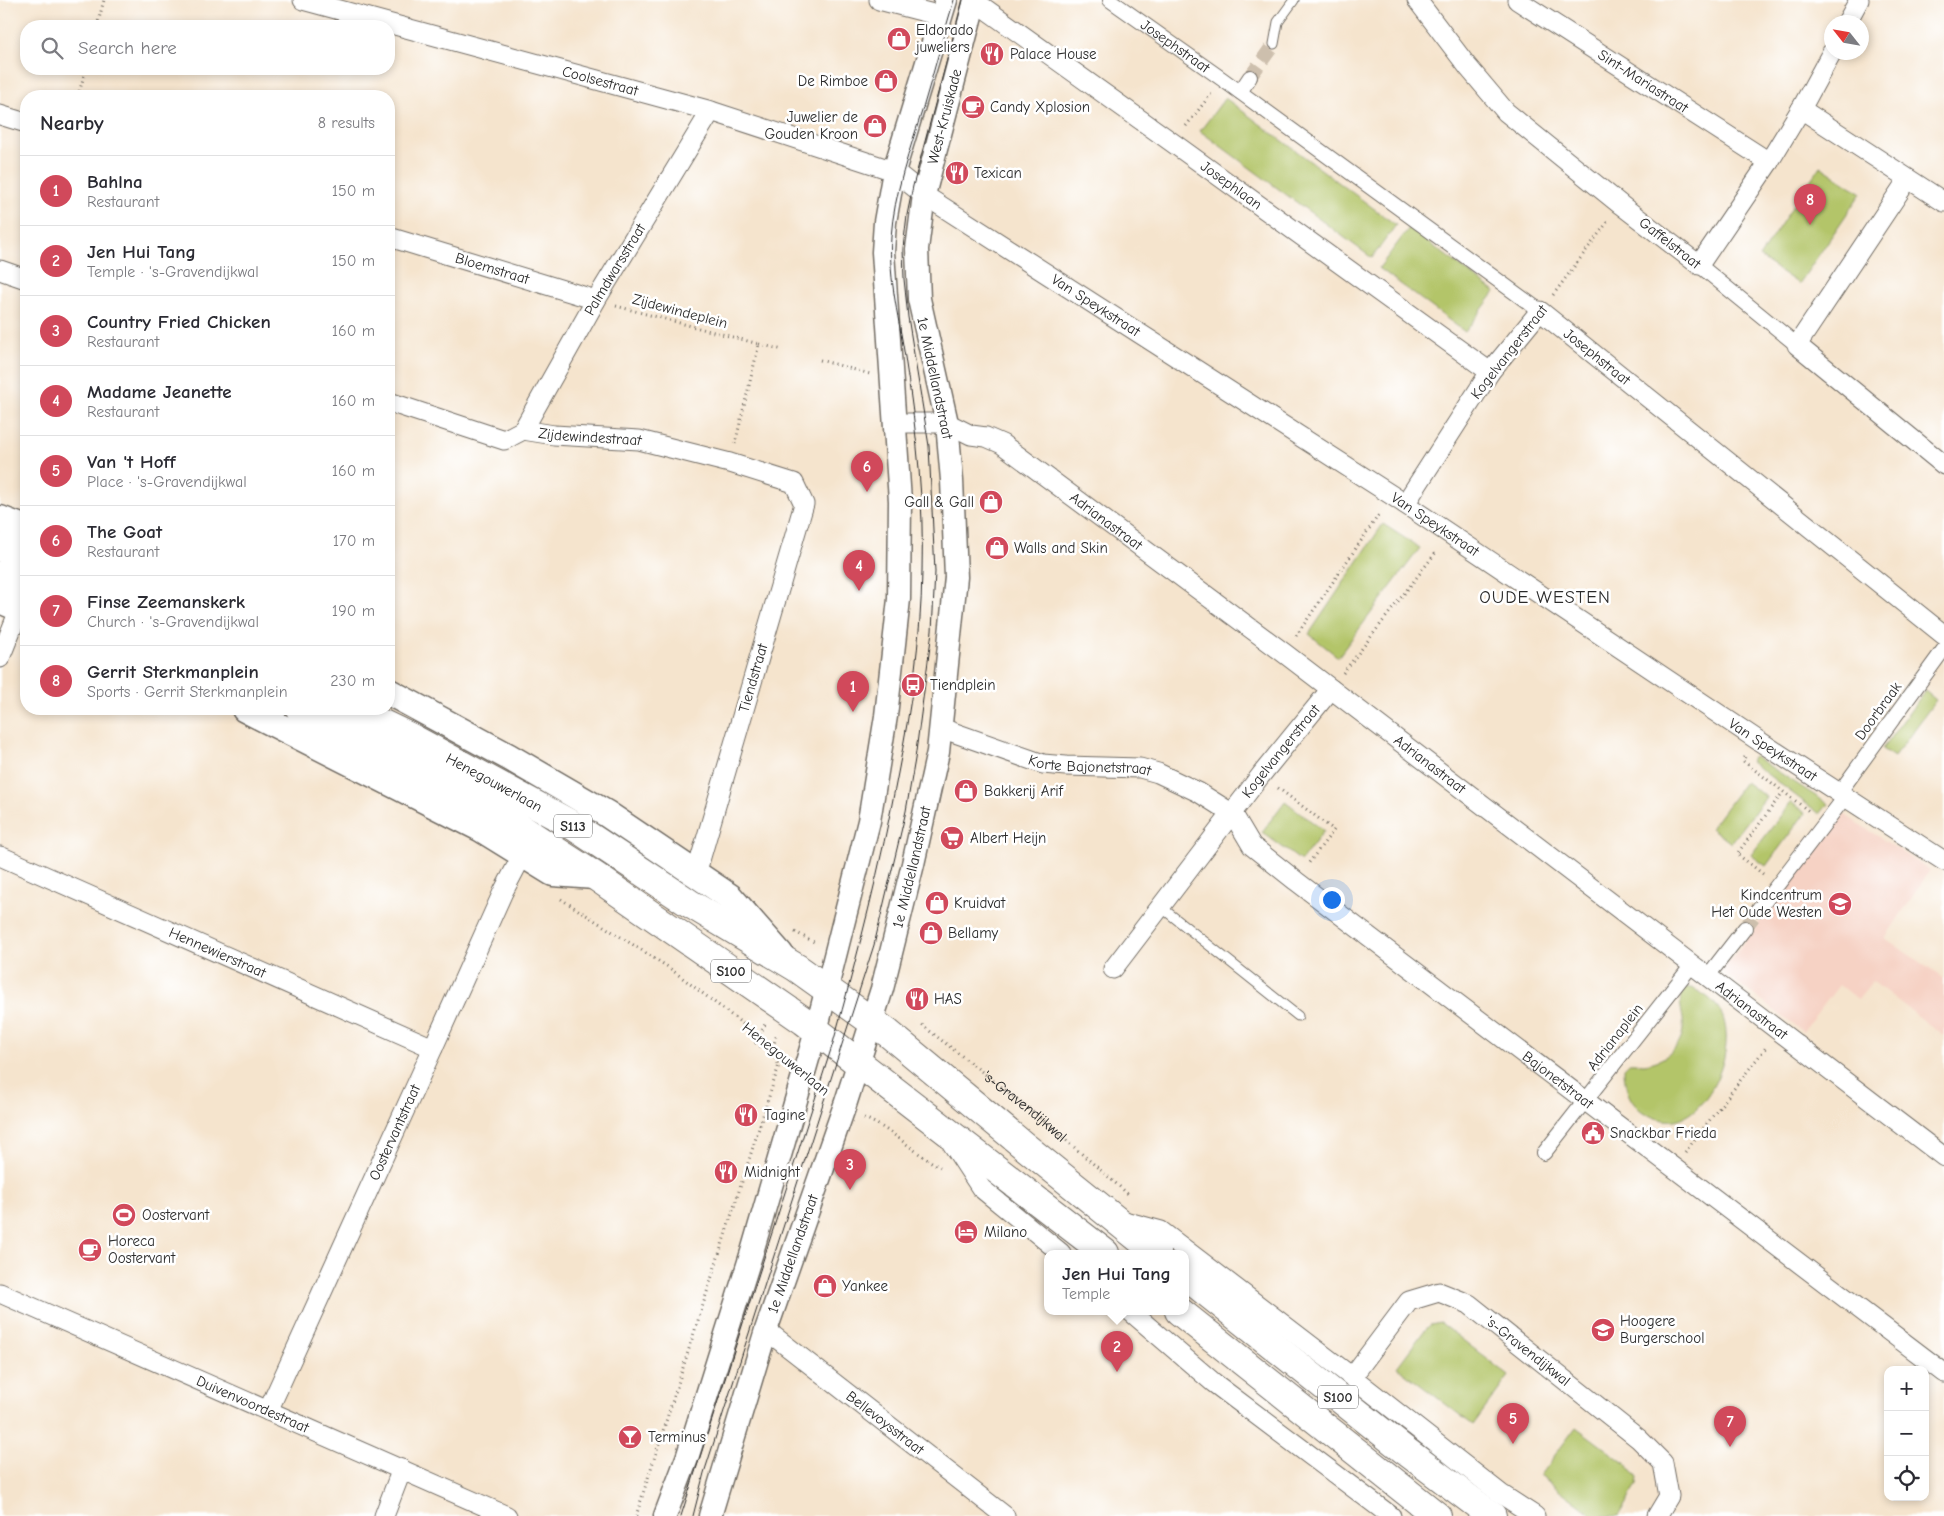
<!DOCTYPE html>
<meta charset="utf-8">
<style>
body{margin:0;font-family:"Comic Neue",sans-serif;background:#f7f7f7;color:#2b2b33}
.controls{position:absolute;right:15px;bottom:15px;display:grid;overflow:hidden;border-radius:10px;box-shadow:0 2px 8px #0003}
.controls button{width:45px;height:45px;display:grid;place-items:center;padding:0;border:0;border-bottom:1px solid #e1e1e2;background:#fff;color:#2b2b33;font:25px sans-serif}
.compass{position:absolute;left:1824px;top:15px;width:45px;height:45px;border-radius:50%;background:#fff;box-shadow:0 2px 8px #0003;rotate:301deg}
.you{position:absolute;left:1331px;top:899px;width:18px;height:18px;margin:-12px;border:4px solid #fff;border-radius:50%;background:#1a73e8;box-shadow:0 0 0 8px #1a73e833}
.badge{display:grid;place-items:center;width:32px;height:32px;border-radius:50%;background:#d1495b;color:#fff;font-size:16px;font-weight:700}
.pin{position:absolute;translate:-50% -41px;filter:drop-shadow(0 1px 2px #0008)}
.pin::after{content:'';position:absolute;top:26px;width:18px;height:15px;background:inherit;clip-path:polygon(0 0,100% 0,50% 100%)}
.popup{position:absolute;left:1044px;top:1250px;width:145px;height:65px;box-sizing:border-box;display:grid;place-content:center;border-radius:10px;background:#fff;filter:drop-shadow(0 1px 4px #0005);font-size:16px;white-space:nowrap;color:#7c7c81}
.popup b{font-size:19px;color:#2b2b33}
.popup::after{content:'';position:absolute;left:50%;top:100%;margin-left:-10px;border:10px solid transparent;border-top-color:#fff}
.list{margin:0;padding:0;list-style:none}
h2{display:flex;justify-content:space-between;align-items:center;height:65px;margin:0;padding:0 20px;font-size:21px}
h2 small{font-size:16px;font-weight:400;color:#7c7c81}
.list li{display:grid;grid-template-columns:32px 1fr auto;gap:15px;align-items:center;box-sizing:border-box;height:70px;padding:0 20px;border-top:1px solid #e1e1e2}
.list b{display:block;font-size:19px;white-space:nowrap}
.list p{margin:0;font-size:16px;white-space:nowrap;color:#7c7c81}
.list em{font-size:16px;font-style:normal;color:#7c7c81}
.icon{flex:none;width:28px;height:28px;fill:none;stroke:currentColor;stroke-width:2;stroke-linecap:round;stroke-linejoin:round}
.map{position:relative;flex:none;width:1944px;height:1516px;overflow:hidden}
.search{position:absolute;background:#fff;box-shadow:0 2px 8px #0003;left:20px;top:20px;width:375px;height:55px;display:flex;align-items:center;gap:12px;box-sizing:border-box;padding:0 18px;border-radius:20px;color:#7c7c81;font-size:19px}
.panel{position:absolute;background:#fff;box-shadow:0 2px 8px #0003;left:20px;top:90px;width:375px;height:625px;border-radius:20px}
.map>svg:first-child{display:block}
</style>
<div class="map">
<svg width="1944" height="1516" viewBox="0 0 1944 1516">
<rect width="100%" height="100%" fill="#fff"/>
<filter id="ink" filterUnits="userSpaceOnUse"><feTurbulence type="fractalNoise" baseFrequency=".02" numOctaves="2"/><feDisplacementMap in="SourceGraphic" scale="10" xChannelSelector="R" yChannelSelector="G"/><feConvolveMatrix kernelMatrix="1 2 1 2 8 2 1 2 1" color-interpolation-filters="sRGB"/></filter>
<filter id="wash" filterUnits="userSpaceOnUse"><feTurbulence type="fractalNoise" baseFrequency=".0096" numOctaves="4" result="noise"/><feDisplacementMap in="SourceGraphic" scale="20" xChannelSelector="R" yChannelSelector="G"/><feGaussianBlur stdDeviation="1.12" result="paint"/><feColorMatrix in="noise" values="0 0 0 0 0 0 0 0 0 0 0 0 0 0 0 0 0 1.4 0 .05"/><feComposite in="paint" operator="in"/></filter>
<g filter="url(#wash)">
<rect width="100%" height="100%" fill="#f5e4cd"/>
<path fill="#f6d2c4" d="M1842,813L1930,870L1885,938L1944,979V1036L1872,981L1858,1000L1839,985L1803,1032L1722,971Z"/>
<path fill="#b3c569" stroke="#6f784a" d="M1225,98L1396,225L1372,258L1200,131Z
M1820,166L1861,193L1799,284L1759,257Z
M1409,228L1495,292L1465,332L1379,268Z
M1383,524L1420,548L1338,657L1309,634Z
M1925,691L1936,700L1894,757L1882,749Z
M1754,756L1828,804L1820,814L1751,762Z
M1745,782L1766,797L1731,843L1711,828Z
M1285,801L1324,831L1301,861L1262,832Z
M1791,802L1805,813L1766,866L1751,855Z
M1692,988C1699,992 1708,996 1714,1003C1743,1032 1716,1107 1679,1119C1666,1123 1653,1118 1643,1112C1628,1102 1624,1085 1624,1068L1629,1063C1635,1062 1639,1064 1644,1064C1668,1061 1686,1044 1683,1019C1681,1007 1678,1000 1684,989Z
M1441,1323L1509,1376L1473,1425L1397,1367L1424,1331L1430,1325Z
M1576,1427L1627,1465L1638,1478L1637,1486L1618,1516H1594L1540,1475Z"/>
</g>
<g filter="url(#ink)">
<g fill="none" stroke-linecap="round" stroke-linejoin="round">
<path stroke="#cdbfad" stroke-width="14" stroke-dasharray="14 7" stroke-linecap="butt" d="M1250,77L1274,44
M1745,928L1759,909"/>
<g stroke="#726c64" stroke-width="11">
<path id="service" d="M1274,44L1278,22L1294,0
M1161,907L1298,1016"/>
</g>
<g stroke="#726c64" stroke-width="16">
<g id="pedestrian">
<path id="s2" d="M1110,0L1222,79L1540,311"/>
<path d="M1240,92L1250,77"/>
<path d="M1699,265L1797,345"/>
<path d="M1839,793L1944,649"/>
<path d="M1759,909L1845,797"/>
<path d="M1707,977L1745,928"/>
<path d="M1544,1153L1692,965"/>
</g>
</g>
<g stroke="#726c64" stroke-width="21">
<g id="minor">
<path id="s3" d="M303,0L711,111L894,171L924,195L1393,496L1756,739L1944,861"/>
<path d="M879,0L941,16"/>
<path id="s4" d="M973,0L1173,143L1490,372"/>
<path d="M1417,0L1468,67L1506,112L1621,205L1699,265L1769,162L1801,109L1832,52"/>
<path id="s5" d="M1517,0L1769,162"/>
<path d="M1847,22L1859,0"/>
<path d="M1801,109L1944,202"/>
<path d="M0,115L26,123"/>
<path d="M1908,179L1797,345L1944,465"/>
<path id="s6" d="M389,237L596,300"/>
<path d="M0,270L26,279"/>
<path id="s7" d="M389,402L504,440L523,430L554,435L639,440L730,463L794,483L804,504L696,874"/>
<path id="s8" d="M895,423H947L971,435L986,437L1002,444L1284,653L1944,1157"/>
<path id="s9" d="M523,430L596,300L711,111"/>
<path id="s10" d="M1405,504L1490,372L1540,311L1944,635"/>
<path d="M0,658L20,608"/>
<path id="s11" d="M941,728L1043,764L1066,766L1140,768L1158,773L1198,792L1233,814L1252,846L1296,881L1944,1373"/>
<path id="s12" d="M0,856L433,1048"/>
<path id="s13" d="M1113,969L1261,775L1331,689"/>
<path d="M951,1142L981,1188L1061,1253"/>
<path d="M1124,1221L1161,1231L1352,1377L1501,1494L1535,1516"/>
<path id="s14" d="M0,1293L507,1516"/>
<path d="M1130,1311L1214,1383L1391,1516"/>
<path id="s15" d="M766,1330L1005,1516"/>
<path id="s16" d="M1352,1377L1409,1301L1439,1292L1469,1304L1639,1439L1663,1463L1669,1496L1657,1516"/>
<path id="s17" d="M268,1411L433,1048L503,892L523,854"/>
<path d="M384,1516L402,1469"/>
</g>
</g>
<g stroke="#726c64" stroke-width="25">
<g id="tertiary">
<path d="M665,1516L687,1458L752,1252L816,1031L869,821L886,716L899,599L900,501L883,252L885,222L894,171L946,0"/>
<path id="s18" d="M710,1516L766,1330L845,1105L882,989L913,864L938,752L956,577L952,480L947,423L919,299L917,249L924,195L975,0"/>
</g>
</g>
<g stroke="#726c64" stroke-width="29">
<path id="secondary" d="M0,519L26,529
M0,600L26,611
M389,692L509,757L607,814L730,897L780,954
M245,709L480,828L553,873L595,876"/>
</g>
<g stroke="#726c64" stroke-width="30">
<g id="primary">
<path d="M0,547L26,557"/>
<path d="M0,575L26,585"/>
<path d="M300,709L508,820L595,876L804,1021L1105,1253"/>
<path id="s19" d="M352,709L410,737L569,823L689,903L797,968L888,1033L1023,1145L1157,1253"/>
<path d="M1186,1276L1403,1449L1492,1516"/>
<path d="M1179,1311L1437,1516"/>
</g>
</g>
<g stroke="#726c64" stroke-width="3" stroke-dasharray="1 4" stroke-linecap="butt">
<path d="M97,26L104,0"/>
<path d="M78,96L86,69"/>
<path d="M1186,126L1211,94"/>
<path d="M1553,295L1609,220"/>
<path d="M616,306L759,344L735,444"/>
<path d="M759,344L783,350"/>
<path d="M820,360L870,374"/>
<path d="M1296,636L1380,513"/>
<path d="M1343,673L1437,551"/>
<path d="M1745,757L1743,761L1810,812"/>
<path d="M1278,788L1334,830L1308,864"/>
<path d="M1763,874L1737,854L1783,792"/>
<path d="M561,899L668,967L785,1056"/>
<path d="M795,932L814,942"/>
<path id="s1" d="M922,1025L1036,1114L1128,1194"/>
<path d="M773,1047L777,1034"/>
<path d="M864,1118C892,1129 914,1153 940,1167"/>
<path d="M1685,1152L1767,1046"/>
<path d="M636,1516L779,1065L774,1056L756,1043L765,1024"/>
</g>
<use href="#service" stroke="#fff" stroke-width="9"/>
<use href="#pedestrian" stroke="#fff" stroke-width="14"/>
<use href="#minor" stroke="#fff" stroke-width="19"/>
<use href="#tertiary" stroke="#fff" stroke-width="22"/>
<use href="#secondary" stroke="#fff" stroke-width="26"/>
<use href="#primary" stroke="#fff" stroke-width="28"/>
<path stroke="#2b2b2b" stroke-width="1" d="M681,1516L833,1043C858,954 881,865 898,773C911,707 921,640 922,572C924,502 917,433 906,364C900,321 888,281 891,237C894,194 910,149 923,108C934,72 943,36 954,0
M693,1516L704,1473L874,945L906,811L915,759L932,631L935,572L929,446L908,317L904,279L903,248L907,215L913,186L963,0"/>
</g>
</g>
<defs>
<g id="shop-disc" transform="scale(1.25)"><circle r="9.5" fill="#d1495b" stroke="#fff"/><path d="M-5-2.5h2.3a2.7 3.5 0 0 1 5.4 0H5L5.5 6h-11ZM-1.5-2.5h3a1.5 2.3 0 0 0-3 0Z" fill="#fff"/></g>
<g id="restaurant-disc" transform="scale(1.25)"><circle r="9.5" fill="#d1495b" stroke="#fff"/><path d="M-5-6h1v4h1v-4h1v4h1v-4h1v5L-1.5 .5V6h-2V.5L-5-1ZM5-6V6H3V1.5H1.5Q1.5-4 5-6Z" fill="#fff"/></g>
<g id="cafe-disc" transform="scale(1.25)"><circle r="9.5" fill="#d1495b" stroke="#fff"/><path d="M-5.5-4.5H6V0H3Q3 3.5 0 3.5H-2.5Q-5.5 3.5-5.5 0ZM3-3.2v2h1.7v-2ZM-6 4.5H4V6H-6Z" fill="#fff"/></g>
<g id="bus-disc" transform="scale(1.25)"><circle r="9.5" fill="#d1495b" stroke="#fff"/><path d="M-5-6H5V4H4V6H2V4H-2V6H-4V4H-5ZM-3.5-4V0h7V-4ZM-3.5 1.2v1.5H-2V1.2ZM2 1.2v1.5H3.5V1.2Z" fill="#fff"/></g>
<g id="supermarket-disc" transform="scale(1.25)"><circle r="9.5" fill="#d1495b" stroke="#fff"/><path d="M-6-5.5h2.5l.6 2H6L4.5 2H-2.5L-4.4-4H-6ZM-1.5 3.2a1.3 1.3 0 1 0 .1 0ZM3 3.2a1.3 1.3 0 1 0 .1 0Z" fill="#fff"/></g>
<g id="school-disc" transform="scale(1.25)"><circle r="9.5" fill="#d1495b" stroke="#fff"/><path d="M0-5L7-2L0 1L-7-2ZM-4 1L0 2.5L4 1V4Q0 6-4 4Z" fill="#fff"/></g>
<g id="civic-disc" transform="scale(1.25)"><circle r="9.5" fill="#d1495b" stroke="#fff"/><path d="M-.6-6.5H3V-4.5H.6V-3L4-1V1h2V6H-6V1h2V-1L-.6-3ZM-1.2 2.5V6h2.4V2.5Z" fill="#fff"/></g>
<g id="stadium-disc" transform="scale(1.25)"><circle r="9.5" fill="#d1495b" stroke="#fff"/><path d="M0-5a6.5 5 0 1 0 0 10a6.5 5 0 1 0 0-10ZM-3.5-1.8h7v3.6h-7Z" fill="#fff"/></g>
<g id="hotel-disc" transform="scale(1.25)"><circle r="9.5" fill="#d1495b" stroke="#fff"/><path d="M-6-4.5h1.5V1H6V5H4.5V3h-9V5H-6ZM-4 0a1.8 1.8 0 1 1 3.6 0ZM.5 0V-2.5h3Q6-2.5 6 0Z" fill="#fff"/></g>
<g id="bar-disc" transform="scale(1.25)"><circle r="9.5" fill="#d1495b" stroke="#fff"/><path d="M-6-5H6L.8 .8V4.5H3.5V6h-7V4.5H-.8V.8Z" fill="#fff"/></g>
</defs>
<g fill-rule="evenodd">
<use href="#shop-disc" x="899" y="39"/>
<use href="#restaurant-disc" x="992" y="54"/>
<use href="#shop-disc" x="886" y="81"/>
<use href="#cafe-disc" x="973" y="107"/>
<use href="#shop-disc" x="875" y="126"/>
<use href="#restaurant-disc" x="957" y="173"/>
<use href="#shop-disc" x="991" y="502"/>
<use href="#shop-disc" x="997" y="548"/>
<use href="#bus-disc" x="913" y="685"/>
<use href="#shop-disc" x="966" y="791"/>
<use href="#supermarket-disc" x="952" y="838"/>
<use href="#shop-disc" x="937" y="903"/>
<use href="#school-disc" x="1840" y="904"/>
<use href="#shop-disc" x="931" y="933"/>
<use href="#restaurant-disc" x="917" y="999"/>
<use href="#restaurant-disc" x="746" y="1115"/>
<use href="#civic-disc" x="1593" y="1133"/>
<use href="#restaurant-disc" x="726" y="1172"/>
<use href="#stadium-disc" x="124" y="1215"/>
<use href="#hotel-disc" x="966" y="1232"/>
<use href="#cafe-disc" x="90" y="1250"/>
<use href="#shop-disc" x="825" y="1286"/>
<use href="#school-disc" x="1603" y="1330"/>
<use href="#bar-disc" x="630" y="1437"/>
</g>
<g text-anchor="middle" stroke-width="5" stroke-linejoin="round" paint-order="stroke">
<g fill="#fff" stroke="#6b6b6b" stroke-width="1">
<rect x="554" y="814.5" width="38" height="23" rx="4"/>
<rect x="711" y="959.5" width="40" height="23" rx="4"/>
<rect x="1318" y="1385.5" width="40" height="23" rx="4"/>
</g>
<g font-size="14" font-weight="bold" fill="#2b2b2b">
<text x="573" y="831">S113</text>
<text x="731" y="976">S100</text>
<text x="1338" y="1402">S100</text>
</g>
<g font-size="15" fill="#2b2b2b" stroke="#fff" text-anchor="start">
<text x="916" y="35">Eldorado<tspan x="916" dy="17">juweliers</tspan></text>
<text x="1010" y="59">Palace House</text>
<text x="868" y="86" text-anchor="end">De Rimboe</text>
<text x="990" y="112">Candy Xplosion</text>
<text x="858" y="122" text-anchor="end">Juwelier de<tspan x="858" dy="17">Gouden Kroon</tspan></text>
<text x="974" y="178">Texican</text>
<text x="974" y="507" text-anchor="end">Gall &amp; Gall</text>
<text x="1014" y="553">Walls and Skin</text>
<text x="930" y="690">Tiendplein</text>
<text x="984" y="796">Bakkerij Arif</text>
<text x="970" y="843">Albert Heijn</text>
<text x="1822" y="900" text-anchor="end">Kindcentrum<tspan x="1822" dy="17">Het Oude Westen</tspan></text>
<text x="954" y="908">Kruidvat</text>
<text x="948" y="938">Bellamy</text>
<text x="934" y="1004">HAS</text>
<text x="764" y="1120">Tagine</text>
<text x="1610" y="1138">Snackbar Frieda</text>
<text x="744" y="1177">Midnight</text>
<text x="142" y="1220">Oostervant</text>
<text x="984" y="1237">Milano</text>
<text x="108" y="1246">Horeca<tspan x="108" dy="17">Oostervant</tspan></text>
<text x="842" y="1291">Yankee</text>
<text x="1620" y="1326">Hoogere<tspan x="1620" dy="17">Burgerschool</tspan></text>
<text x="648" y="1442">Terminus</text>
</g>
<g font-size="15" fill="#2b2b2b" stroke="#fff">
<text dy="5" stroke="none"><textPath href="#s2" startOffset="80">Josephstraat</textPath></text>
<text dy="5" stroke="none"><textPath href="#s3" startOffset="308">Coolsestraat</textPath></text>
<text dy="5" stroke="none"><textPath href="#s5" startOffset="150">Sint-Mariastraat</textPath></text>
<text dy="5" stroke="none"><textPath href="#s18" startOffset="1441">West-Kruiskade</textPath></text>
<text dy="5" stroke="none"><textPath href="#s4" startOffset="318">Josephlaan</textPath></text>
<text transform="translate(1670 243) rotate(38)" y="5">Gaffelstraat</text>
<text dy="5" stroke="none"><textPath href="#s6" startOffset="108">Bloemstraat</textPath></text>
<text dy="5" stroke="none"><textPath href="#s9" startOffset="185">Palmdwarsstraat</textPath></text>
<text dy="5" stroke="none"><textPath href="#s3" startOffset="858">Van Speykstraat</textPath></text>
<text transform="translate(680 311) rotate(15)" y="5">Zijdewindeplein</text>
<text transform="translate(1509 352) rotate(-52)" y="5">Kogelvangerstraat</text>
<text dy="5" stroke="none"><textPath href="#s10" startOffset="309">Josephstraat</textPath></text>
<text transform="translate(935 378) rotate(78)" y="5">1e Middellandstraat</text>
<text dy="5" stroke="none"><textPath href="#s7" startOffset="210">Zijdewindestraat</textPath></text>
<text dy="5" stroke="none"><textPath href="#s8" startOffset="241">Adrianastraat</textPath></text>
<text dy="5" stroke="none"><textPath href="#s3" startOffset="1262">Van Speykstraat</textPath></text>
<text transform="translate(753 678) rotate(-74)" y="5">Tiendstraat</text>
<text transform="translate(1878 711) rotate(-54)" y="5">Doorbraak</text>
<text dy="5" stroke="none"><textPath href="#s3" startOffset="1668">Van Speykstraat</textPath></text>
<text dy="5" stroke="none"><textPath href="#s13" startOffset="275">Kogelvangerstraat</textPath></text>
<text dy="5" stroke="none"><textPath href="#s11" startOffset="155">Korte Bajonetstraat</textPath></text>
<text dy="5" stroke="none"><textPath href="#s8" startOffset="646">Adrianastraat</textPath></text>
<text dy="5" stroke="none"><textPath href="#s19" startOffset="160">Henegouwerlaan</textPath></text>
<text dy="5" stroke="none"><textPath href="#s18" startOffset="680">1e Middellandstraat</textPath></text>
<text dy="5" stroke="none"><textPath href="#s12" startOffset="238">Hennewierstraat</textPath></text>
<text dy="5" stroke="none"><textPath href="#s8" startOffset="1051">Adrianastraat</textPath></text>
<text transform="translate(1615 1037) rotate(-52)" y="5">Adrianaplein</text>
<text transform="translate(786 1059) rotate(39)" y="5">Henegouwerlaan</text>
<text dy="5" stroke="none"><textPath href="#s11" startOffset="732">Bajonetstraat</textPath></text>
<text dy="5" stroke="none"><textPath href="#s1" startOffset="131">'s-Gravendijkwal</textPath></text>
<text dy="5" stroke="none"><textPath href="#s17" startOffset="306">Oostervantstraat</textPath></text>
<text dy="5" stroke="none"><textPath href="#s18" startOffset="275">1e Middellandstraat</textPath></text>
<text dy="5" stroke="none"><textPath href="#s16" startOffset="234">'s-Gravendijkwal</textPath></text>
<text dy="5" stroke="none"><textPath href="#s14" startOffset="276">Duivenvoordestraat</textPath></text>
<text dy="5" stroke="none"><textPath href="#s15" startOffset="151">Bellevoysstraat</textPath></text>
</g>
<g font-size="18" letter-spacing="1" fill="#2b2b2b" stroke="#fff">
<text x="1545" y="603">OUDE WESTEN</text>
</g>
</g>
</svg>
<div class="controls">
<button>+</button>
<button>−</button>
<button><svg class="icon" aria-label="locate" viewBox="0 0 24 24"><circle cx="12" cy="12" r="6"/><path d="M12 2v4M12 18v4M2 12h4M18 12h4"/></svg></button>
</div>
<svg class="compass" viewBox="-18 -18 36 36"><path d="M0-13l5 13h-10z" fill="#e53935"/><path d="M0 13l5-13h-10z" fill="#7c7c81"/></svg>
<div class="you"></div>
<div class="pin badge" style="left:853px;top:712px">1</div>
<div class="pin badge" style="left:1117px;top:1372px">2</div>
<div class="popup"><b>Jen Hui Tang</b>Temple</div>
<div class="pin badge" style="left:850px;top:1190px">3</div>
<div class="pin badge" style="left:859px;top:591px">4</div>
<div class="pin badge" style="left:1513px;top:1444px">5</div>
<div class="pin badge" style="left:867px;top:492px">6</div>
<div class="pin badge" style="left:1730px;top:1447px">7</div>
<div class="pin badge" style="left:1810px;top:225px">8</div>
<div class="search"><svg class="icon" aria-label="search" viewBox="0 0 24 24"><circle cx="10" cy="10" r="6"/><path d="M15 15l6 6"/></svg>Search here</div>
<section class="panel">
<h2>Nearby<small>8 results</small></h2>
<ul class="list">
<li><span class="badge">1</span><div><b>Bahlna</b><p>Restaurant</p></div><em>150 m</em></li>
<li><span class="badge">2</span><div><b>Jen Hui Tang</b><p>Temple · 's-Gravendijkwal</p></div><em>150 m</em></li>
<li><span class="badge">3</span><div><b>Country Fried Chicken</b><p>Restaurant</p></div><em>160 m</em></li>
<li><span class="badge">4</span><div><b>Madame Jeanette</b><p>Restaurant</p></div><em>160 m</em></li>
<li><span class="badge">5</span><div><b>Van 't Hoff</b><p>Place · 's-Gravendijkwal</p></div><em>160 m</em></li>
<li><span class="badge">6</span><div><b>The Goat</b><p>Restaurant</p></div><em>170 m</em></li>
<li><span class="badge">7</span><div><b>Finse Zeemanskerk</b><p>Church · 's-Gravendijkwal</p></div><em>190 m</em></li>
<li><span class="badge">8</span><div><b>Gerrit Sterkmanplein</b><p>Sports · Gerrit Sterkmanplein</p></div><em>230 m</em></li>
</ul>
</section>
</div>
